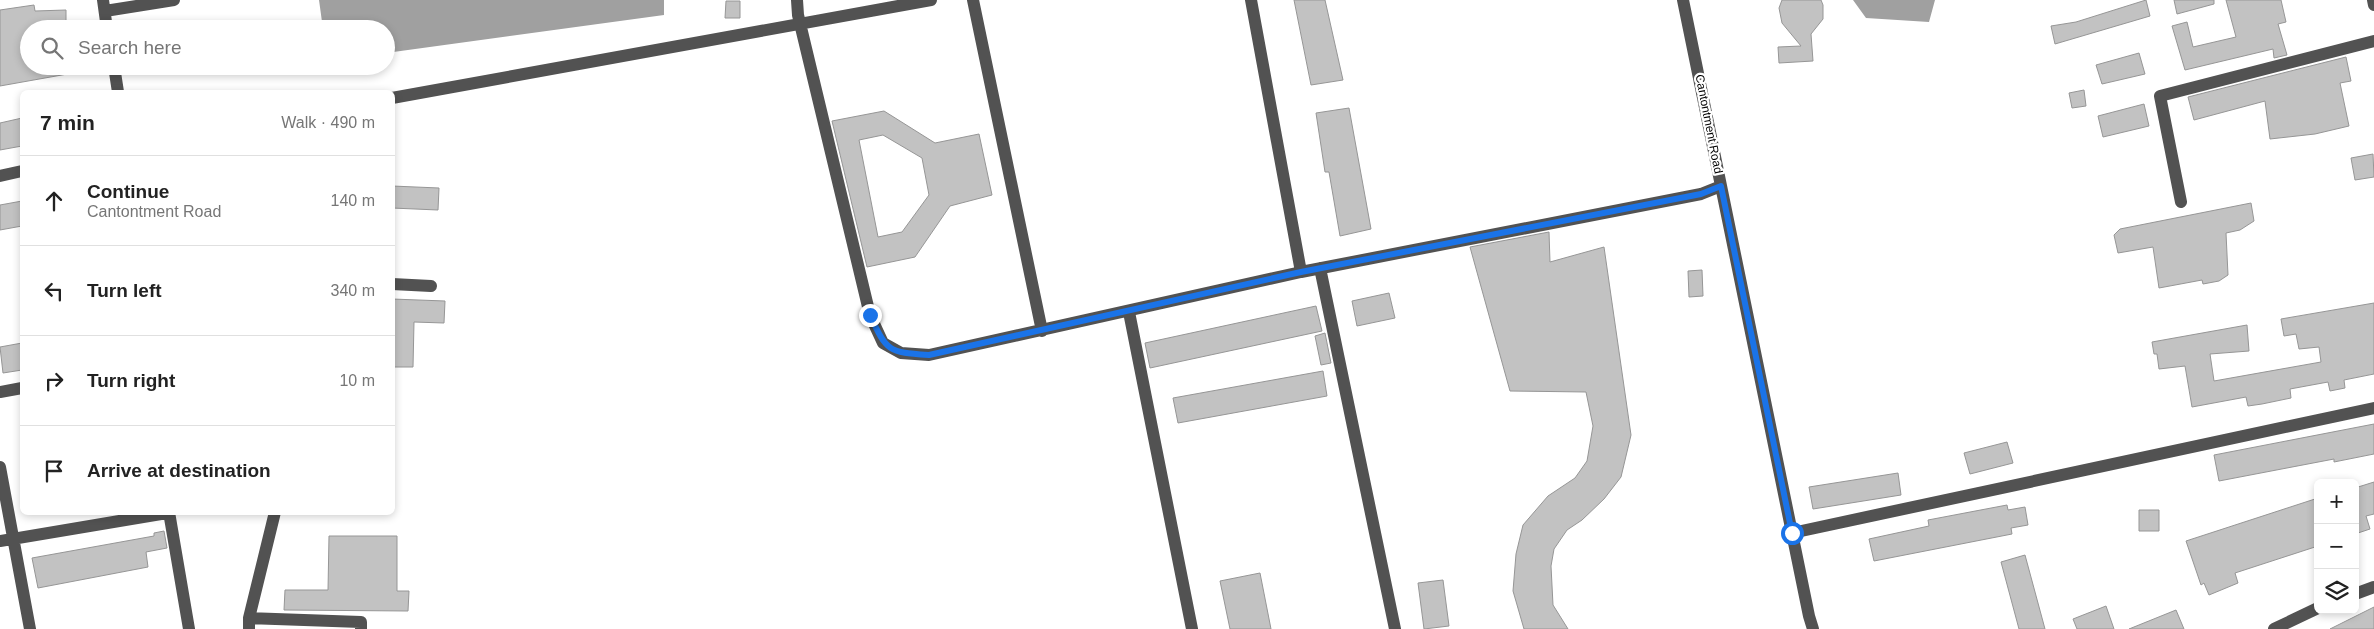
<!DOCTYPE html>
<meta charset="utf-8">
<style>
body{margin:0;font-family:Arial,sans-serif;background:#f2f2f2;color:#222}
.controls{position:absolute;right:15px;bottom:15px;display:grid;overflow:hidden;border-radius:8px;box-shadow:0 2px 8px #0003}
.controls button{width:45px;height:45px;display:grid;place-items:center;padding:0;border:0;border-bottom:1px solid #e0e0e0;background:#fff;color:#222;font:25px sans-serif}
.stop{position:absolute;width:15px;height:15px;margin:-11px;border:4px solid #1a73e8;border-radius:50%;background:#fff}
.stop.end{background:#1a73e8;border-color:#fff;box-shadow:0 1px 5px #0008}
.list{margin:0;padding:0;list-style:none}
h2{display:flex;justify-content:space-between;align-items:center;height:65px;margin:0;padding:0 20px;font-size:21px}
h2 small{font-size:16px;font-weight:400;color:#767676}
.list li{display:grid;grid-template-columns:32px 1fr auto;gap:15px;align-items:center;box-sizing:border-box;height:90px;padding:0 20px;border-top:1px solid #e0e0e0}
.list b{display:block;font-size:19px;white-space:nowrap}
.list p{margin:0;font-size:16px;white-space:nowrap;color:#767676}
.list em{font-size:16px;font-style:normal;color:#767676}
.icon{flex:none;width:28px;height:28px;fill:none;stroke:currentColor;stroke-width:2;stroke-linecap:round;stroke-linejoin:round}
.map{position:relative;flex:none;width:2374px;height:629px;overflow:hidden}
.search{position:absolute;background:#fff;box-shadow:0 2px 8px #0003;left:20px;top:20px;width:375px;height:55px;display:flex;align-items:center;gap:12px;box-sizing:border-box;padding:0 18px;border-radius:28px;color:#767676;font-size:19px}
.panel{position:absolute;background:#fff;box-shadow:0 2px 8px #0003;left:20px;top:90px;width:375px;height:425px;border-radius:8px}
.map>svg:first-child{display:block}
</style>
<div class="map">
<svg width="2374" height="629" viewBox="0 0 2374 629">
<rect width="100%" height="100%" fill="#fff"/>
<path fill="#a0a0a0" d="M319,0H664V15L386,53V29H323Z
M1853,0H1935L1929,22L1866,18Z"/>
<path fill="#c2c2c2" stroke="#969696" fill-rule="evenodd" d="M1294,0H1325L1343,80L1311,85Z
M1782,0H1821L1823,5V19L1811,34L1813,61L1779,63L1778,47L1801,46L1782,23L1779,8Z
M2146,0L2150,16L2055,44L2051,26L2076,22Z
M2174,0H2214V4L2177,14Z
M2226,0H2281L2286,22L2278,24L2287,55L2274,58L2273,49L2185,70L2172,26L2187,22L2193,47L2236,37Z
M726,1H740V18H725Z
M34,5L35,11L66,10V25H37L38,29H29V66H72L73,73L0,86V10Z
M2139,53L2145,74L2102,84L2096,65Z
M2346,57L2351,81L2340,83L2349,126L2315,134L2270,139L2265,101L2194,120L2188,97Z
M2084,90L2086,106L2072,108L2069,93Z
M2144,104L2149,126L2103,137L2098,116Z
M1349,108L1371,229L1340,236L1329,172H1325L1316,113Z
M884,111L935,143L979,134L992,195L950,206L915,257L867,267L832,121ZM883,135L922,158L929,195L902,232L878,237L859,140Z
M22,118V146L0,150V123Z
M2373,154L2374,177L2355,180L2351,158Z
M392,186L439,188L438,210L392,208Z
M22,201V226L0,230V205Z
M2251,203L2254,221L2240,230L2226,233L2228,275L2219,281L2203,284L2202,280L2159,288L2153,247L2118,253L2114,235L2120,229Z
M1549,232L1550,262L1604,247L1631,435L1621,477L1604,499L1582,520L1567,530L1554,549L1551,566L1553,605L1568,629H1524L1513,591L1516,554L1523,525L1548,496L1575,478L1587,461L1593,426L1586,392L1510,391L1470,247Z
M1702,270L1703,296L1689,297L1688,271Z
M1389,293L1395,318L1357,326L1352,301Z
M392,299L445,301L444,323L414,322L413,367H392Z
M2374,303V374L2344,380L2345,388L2330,391L2328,382L2290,389L2291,398L2262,404L2248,406L2246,397L2192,407L2185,366L2159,369L2157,354H2154L2152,342L2247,325L2249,351L2210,354L2214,381L2321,362L2319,347L2299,349L2296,334L2284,336L2281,319Z
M1316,306L1322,331L1150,368L1145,343Z
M1325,333L1331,363L1321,365L1315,336Z
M22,343V370L3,373L0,347Z
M1323,371L1327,396L1178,423L1173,398Z
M2374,424V454L2334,462V459L2219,481L2214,455Z
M2007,442L2013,463L1970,474L1964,453Z
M1898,473L1901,495L1813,509L1809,487Z
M2374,482V514L2366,516L2370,529L2355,534V488Z
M2318,498V546L2235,573L2238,583L2209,595L2204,583L2201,585L2186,541Z
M2007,505L2008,510L2025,507L2028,525L2011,528L2012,534L1874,561L1869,539L1929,526L1928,520Z
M2139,510H2159V531H2139Z
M164,531L167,548L146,552L148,567L38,588L32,558L154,536V533Z
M329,536H397V591H409L408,611L284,610L285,590H328Z
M2025,555L2045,629H2019L2001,562Z
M1260,573L1271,629H1230L1220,581Z
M1443,580L1449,626L1424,629L1418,583Z
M2106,606L2114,629H2077L2073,619Z
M2374,607V629H2330Z
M2176,610L2184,629H2129Z"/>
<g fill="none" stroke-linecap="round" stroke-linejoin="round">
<path stroke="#525252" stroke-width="12" d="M103,0L107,29
M797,0L798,15L870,315L883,343L901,353L929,355L1301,272L1701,194L1721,186
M973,0L1042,331
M1251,0L1301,272
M1683,0L1809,616L1813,629
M2373,0L2374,5
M105,11L174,0
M114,66L118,92
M392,98L931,0
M0,176L22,171
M2181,202L2160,96L2374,41
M1320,268L1395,629
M392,284L431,286
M1129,312L1192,629
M0,392L22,388
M0,467L30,629
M169,512L189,629
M1792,533L2374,408
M0,541L161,514
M2355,594L2374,587
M249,618L275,512
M249,629V618L361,622V629
M2274,629L2318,608"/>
</g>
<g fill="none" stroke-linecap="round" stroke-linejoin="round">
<path stroke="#1a73e8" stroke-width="6" d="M870,315C887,352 888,352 929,355L1301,272L1701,194L1721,186L1792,533"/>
</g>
<g text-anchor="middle" stroke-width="4.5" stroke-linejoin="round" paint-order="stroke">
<g font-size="12" fill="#000" stroke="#fff">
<text transform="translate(1709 124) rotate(79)" y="4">Cantontment Road</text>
</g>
</g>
</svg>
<div class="controls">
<button>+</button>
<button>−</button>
<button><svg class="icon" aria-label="layers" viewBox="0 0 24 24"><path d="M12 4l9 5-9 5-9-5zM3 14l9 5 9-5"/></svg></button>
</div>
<div class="stop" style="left:1792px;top:533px"></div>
<div class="stop end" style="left:870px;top:315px"></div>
<div class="search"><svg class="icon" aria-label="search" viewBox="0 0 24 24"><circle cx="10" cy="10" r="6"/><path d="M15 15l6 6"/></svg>Search here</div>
<section class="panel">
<h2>7 min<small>Walk · 490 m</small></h2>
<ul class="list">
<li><svg class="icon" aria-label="ahead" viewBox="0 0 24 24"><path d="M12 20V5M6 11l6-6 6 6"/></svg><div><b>Continue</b><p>Cantontment Road</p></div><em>140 m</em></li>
<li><svg class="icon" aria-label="left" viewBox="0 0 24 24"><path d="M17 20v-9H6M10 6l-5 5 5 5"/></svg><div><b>Turn left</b></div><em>340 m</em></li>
<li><svg class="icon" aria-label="right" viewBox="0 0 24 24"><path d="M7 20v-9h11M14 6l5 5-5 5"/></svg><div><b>Turn right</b></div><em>10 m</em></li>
<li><svg class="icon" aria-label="arrive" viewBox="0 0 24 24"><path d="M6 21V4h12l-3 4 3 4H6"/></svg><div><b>Arrive at destination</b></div></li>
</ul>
</section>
</div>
